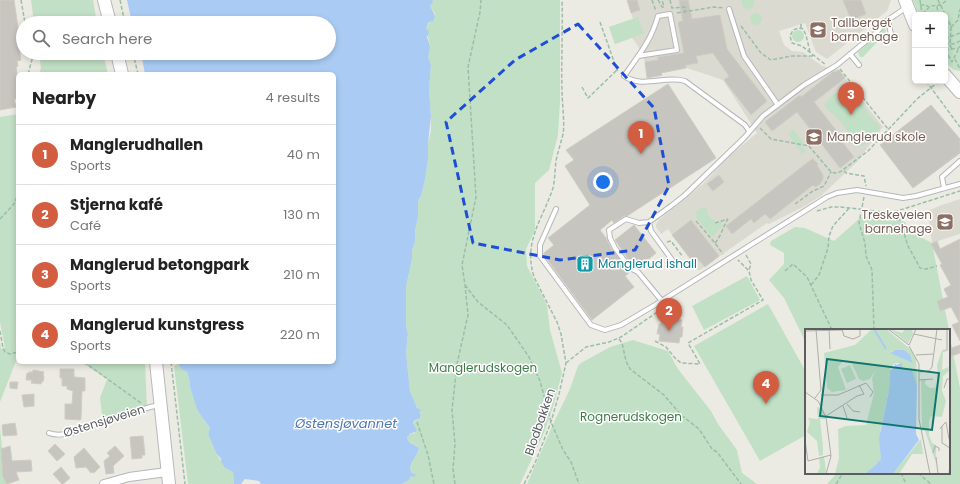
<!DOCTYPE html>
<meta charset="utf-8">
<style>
body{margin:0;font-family:Poppins,sans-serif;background:#f6f6f6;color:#222}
.controls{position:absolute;right:12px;top:12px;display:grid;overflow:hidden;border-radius:6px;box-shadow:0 2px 6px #0003}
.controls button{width:36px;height:36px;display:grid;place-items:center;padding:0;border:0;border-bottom:1px solid #e0e0e0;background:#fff;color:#222;font:20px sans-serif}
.you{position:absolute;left:603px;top:182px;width:14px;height:14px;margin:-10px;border:3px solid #fff;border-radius:50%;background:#1a73e8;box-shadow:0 0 0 6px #1a73e833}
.badge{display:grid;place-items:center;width:26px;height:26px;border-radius:50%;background:#d35d41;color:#fff;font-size:13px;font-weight:700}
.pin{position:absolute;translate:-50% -33px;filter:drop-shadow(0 1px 2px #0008)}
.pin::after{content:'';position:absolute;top:21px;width:14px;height:12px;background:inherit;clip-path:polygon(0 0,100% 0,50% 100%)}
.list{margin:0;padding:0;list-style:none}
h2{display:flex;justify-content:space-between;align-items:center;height:52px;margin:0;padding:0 16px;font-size:17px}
h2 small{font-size:13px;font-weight:400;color:#767676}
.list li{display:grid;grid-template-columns:26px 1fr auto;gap:12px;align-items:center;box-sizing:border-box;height:60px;padding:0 16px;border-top:1px solid #e0e0e0}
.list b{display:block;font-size:15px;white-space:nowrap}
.list p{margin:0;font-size:13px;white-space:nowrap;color:#767676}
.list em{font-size:13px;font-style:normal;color:#767676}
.icon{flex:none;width:22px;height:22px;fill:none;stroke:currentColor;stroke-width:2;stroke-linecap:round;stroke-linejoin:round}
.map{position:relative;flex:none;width:960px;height:484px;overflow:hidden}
.search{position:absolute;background:#fff;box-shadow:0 2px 6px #0003;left:16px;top:16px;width:320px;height:44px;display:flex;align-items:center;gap:10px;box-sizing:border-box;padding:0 14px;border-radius:22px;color:#767676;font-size:15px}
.panel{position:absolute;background:#fff;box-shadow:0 2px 6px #0003;left:16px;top:72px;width:320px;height:292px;border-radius:6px}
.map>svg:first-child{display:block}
</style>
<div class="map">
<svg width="960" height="484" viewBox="0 0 960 484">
<rect width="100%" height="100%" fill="#ecebe3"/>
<path fill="#dbdad1" d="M627,0H891L887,11L827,59L816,52L805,23L779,31L784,45L792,51L803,52L822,66L838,69L883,127L857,162L821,196L805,206L769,224L767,223L700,270H696L693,264L668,229L661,234L656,227V224L660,219L704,183L728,157L757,133L723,80L687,68L661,73L662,76L648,78L645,62L638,46L632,38L615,44L609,27L633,19Z
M960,199V234L932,243L928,211L939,206Z"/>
<path fill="#c2e0c5" d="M31,0H93L97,23H34Z
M433,0H560V102L558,135L549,170L535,183V230L526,249L527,266L547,305L550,330L562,373L553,407L544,433L520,484H402L409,480L411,476H413L415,473H412C407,465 415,457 419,450C418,444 409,445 407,438L408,435L415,433C413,423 411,423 420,418L421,415L419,413L410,391L408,372L406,352L408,334L406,326V287L412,259V251L415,241V231L418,217V201L421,196L425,180L428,160V143L431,131V116L429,90L431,65L428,61V53L430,46L426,28L435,14L430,5Z
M742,0H754V6L750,9L744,8L742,5Z
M913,0H960V71L954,70L945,62V15H919Z
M750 19a6 6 0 1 1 12 0a6 6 0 1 1-12 0Z
M638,17L644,33L615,44L609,27Z
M884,26L886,31L885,34L863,57H860L858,52L879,34Z
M792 36a6 6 0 1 1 12 0a6 6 0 1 1-12 0Z
M39,53H103L108,74H39L41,68Z
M847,90C861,98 867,115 879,125L880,129L867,140L866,145L856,147L852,142L853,139L841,122L826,108L825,104L833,94Z
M18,114V356L0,402V342L1,349L5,348L0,322V117Z
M793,129L804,143L801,146L806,151L802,154L788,134Z
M702,207L707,208L708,215L716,223L722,221L723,226C718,229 717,233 712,237L696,217V212Z
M886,214L905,222L909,231L932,243L949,330H806V343L784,298L769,280L784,264V253L770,245L771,241L795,227L805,228L834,241L860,218Z
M747,276L760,300L704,330L692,306Z
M768,304L806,372V435L760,461L694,346Z
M949,332L960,388V484H827L837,473H949Z
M633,340L668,351L678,369L711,411L718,424L737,450L742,473L757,484H527L554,422L570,389L578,366L581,363L610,347Z
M81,362H145L147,408L103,422L100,398L107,379Z
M178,364L187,372L190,382V387L199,413L210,428L208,434L216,453L225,468L233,472L234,484H188L174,366Z
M0,427L5,477L7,484H0Z"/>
<path fill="#aaccf4" d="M127,0H433L432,4L430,5C432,11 437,15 433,21L429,22L426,28L429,32L427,37L430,46L428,58L431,65L429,90L431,116L428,143V160L425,180L421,196L418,201V217L415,231V241L412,251V259L406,287V326L408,334L406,352L410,391L417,408L421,410L419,413L421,415L420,418L414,421L413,423L417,431L410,434L407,437C408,444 414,444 419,448C418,456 406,464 412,473L416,474L414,477L411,476L409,480L402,484H261L259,481L245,479L241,484H234L233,472L225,468L221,462V459L216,453L208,434L210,428L208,425L201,416L197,409L190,387V382L187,372L182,369L177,362H334V74H145L141,53H329V23H132Z"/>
<path fill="#c7c5bf" stroke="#cfcdc2" d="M0,0H14L19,34H17L21,60L17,61L18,66L16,67L18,80L16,92L17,99H14L16,107L0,110Z
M627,0H637L640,10L631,13Z
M679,0H688L692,19L720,15L727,49L767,101L751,115L724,80L729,76L713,53L696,56L698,63L686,65V68L661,73L662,75L647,78L645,62L658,60V57L684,53L678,22L683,21Z
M843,0H861L866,14L851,20Z
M839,70L845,78L814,102L839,134L837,135L854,157L840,168L797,112L772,131L765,122L800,95L801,97L834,71L835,72Z
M668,84L716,158L627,216H624L614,223L612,220L600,230L606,238L612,250L630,272L625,276L634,287L592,320L544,255V253L554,245L548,238L590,205L565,166L574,160L566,150Z
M931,105L960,139V153L913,188L880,145Z
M812,159H813L818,164L817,165L823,175V179L820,184L815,187L813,185L770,219L765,214L754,223L751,219L732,234L726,226Z
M719,175L724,182L713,191L707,184Z
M936,215H943L945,228H938Z
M691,220L719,256L705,267L699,260L694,263L672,235Z
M634,225L656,253L638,268L632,265L615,240Z
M960,239V341L952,325L959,322L951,307L940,311L937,301L948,297L944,289L951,285L940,265L942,264L931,244L937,241L940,249Z
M662,318L682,320L681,327H683L682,337H680L679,343L659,341L660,334H657L659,324H661Z
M960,345V353L949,357V349Z
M60,369H74V377L85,378V391H82L81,419L80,420L65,419V404H72L73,391L67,389V386H62V378H60Z
M33,370L44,372L43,375L44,376L43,382L42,381L41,384L31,383L32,380H26L27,373H29V372H33Z
M10,382H18L17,389L10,388Z
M34,394V406L24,407L22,395Z
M15,423L17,435L3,436L2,425Z
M143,436L145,455H142V458L132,459L130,437Z
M55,444L65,454L57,461L48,451Z
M10,446L12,461L31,460L32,471L16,472L19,480L7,484L3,477L1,449Z
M115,446L124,456L113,466L114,473L106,474L104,461L110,456L107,453Z
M84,448L100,467L94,473L92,472L91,473L86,467L76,468L74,457Z
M61,467L70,478L63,484H62L53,474Z"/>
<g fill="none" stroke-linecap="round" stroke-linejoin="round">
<g stroke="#b5b7bb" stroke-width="6">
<path id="lane" d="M729,9L744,56L778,105
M888,20L891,34
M850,54L859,65
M638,56L677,50L670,14L658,16C651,41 639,55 624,76C643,89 665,75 685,81L745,125L749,131
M944,188L942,177L960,161
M556,209L540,245V256L591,325L605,330L621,325L655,305L827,197L837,193L857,190L903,198L916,196L960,184
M649,222L651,231L675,264
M662,301L638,272L630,268L615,248L610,238L609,230L626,219L639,223L649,222L671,206L685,195L744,138L763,116L804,85L837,65L877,32L885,22L907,7
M49,433C64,439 88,427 103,422C121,416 140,409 159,405"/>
</g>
<g stroke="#b5b7bb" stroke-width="10">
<path id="street" d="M104,484L129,477L167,472"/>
</g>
<g stroke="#b6b8bd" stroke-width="14">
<path id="secondary" d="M104,0L110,23
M905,0L915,25
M117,53L122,74
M945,75L960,92
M156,362L169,484"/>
</g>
<path stroke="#9bbea8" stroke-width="1.5" stroke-dasharray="4 2" stroke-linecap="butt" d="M21,0L25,23
M120,0L125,23
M652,0L656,11
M658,0L662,7H664L662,0
M670,0L672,8L685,7V11
M920,0L922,14
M938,0L951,26L950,45L952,50
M920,5H925L929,7
M937,6L938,15
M677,13L714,7L724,8
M923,14L930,6L941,5L947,0
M600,22L617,70L619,72
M741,26L761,53L771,60L792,56H815
M951,27L958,20L960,9
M801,28V24
M945,39L960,33
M945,43L954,44L960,41
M945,50L952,62L960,46
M945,50L959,48
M810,52L806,35L803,29L799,28L793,30L790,36L792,43L802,46L826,65
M133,53L138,74
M955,59L960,69
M840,69L888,129
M28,74L33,56L32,53
M926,81L960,127
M582,87L588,98L617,70
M760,128L771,139L809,146L831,172L835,173L840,172L868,151L917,99L937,83
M844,171L846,173L864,176L866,186
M864,197L859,223L865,243L866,256L872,270L874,330
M795,204L813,191L824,186L831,172
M817,211L831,207H841L883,212L897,211L960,191
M897,211L908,246L920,268L926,269L937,266
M0,219L14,204L18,194
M696,221L715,243L723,254
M715,223L728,219
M667,242L671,241L683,257
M715,243C722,235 723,226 728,219
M746,255L751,264L749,270
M785,271L793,264L807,277L832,330
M465,285L478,302L507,325L529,357L540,381L551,422L563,450L571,462L579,484
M811,285L819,275L828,248L829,236L833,226L850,207
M0,331L3,348L5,352L10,354L18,352
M619,339L622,343L626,361L630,369L664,395L681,415L699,429L712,449L717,452L741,484
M655,341L666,347L675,358L681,363L700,364L688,343L763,300L751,280L749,271L738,260
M84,362L141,403
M171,362L185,484
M566,363L586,347L609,342L621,337L672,302
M417,422L428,455L434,484
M901,473L906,484
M918,473L931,484
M455,484L453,469L455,444L452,410L457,364L468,315L465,285L462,265L476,197L468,67L480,12L481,0
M524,484L535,463L551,422L559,394L566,363L561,334L557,322L534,277C523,241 542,221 553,188C555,179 555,169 556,161C558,151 561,143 563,134C565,125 562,102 562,91C561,61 563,30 562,0
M836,484L843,473"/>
<use href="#lane" stroke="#fff" stroke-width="4"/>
<use href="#street" stroke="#fff" stroke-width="8"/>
<use href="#secondary" stroke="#fff" stroke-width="12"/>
</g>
<path fill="none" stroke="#1d4ed8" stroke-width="3" stroke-dasharray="8 5" stroke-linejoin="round" d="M578,24L654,108L669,186L635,250L560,260L473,243L446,122L515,60Z"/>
<defs>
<g id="school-square" transform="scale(0.9)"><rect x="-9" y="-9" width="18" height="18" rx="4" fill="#8d6e63" stroke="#fff"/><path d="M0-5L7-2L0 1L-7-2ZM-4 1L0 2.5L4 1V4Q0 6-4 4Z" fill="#fff"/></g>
<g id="building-square" transform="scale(0.9)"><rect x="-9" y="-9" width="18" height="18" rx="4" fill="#0f9aa8" stroke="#fff"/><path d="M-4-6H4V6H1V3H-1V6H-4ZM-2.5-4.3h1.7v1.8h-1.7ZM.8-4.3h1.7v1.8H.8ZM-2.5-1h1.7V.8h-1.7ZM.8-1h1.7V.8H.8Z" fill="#fff"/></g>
</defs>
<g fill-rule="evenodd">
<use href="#school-square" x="818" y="30"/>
<use href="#school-square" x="814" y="137"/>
<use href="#school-square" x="945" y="222"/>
<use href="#building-square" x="585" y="264"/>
</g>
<g text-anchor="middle" stroke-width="3" stroke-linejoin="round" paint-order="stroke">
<g font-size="12" fill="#785e54" stroke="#fff" text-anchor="start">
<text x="831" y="27">Tallberget<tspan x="831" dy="14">barnehage</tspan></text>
<text x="827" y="141">Manglerud skole</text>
<text x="932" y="219" text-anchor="end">Treskeveien<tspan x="932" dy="14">barnehage</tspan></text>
</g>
<g font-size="12" fill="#0d838f" stroke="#fff" text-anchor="start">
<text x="598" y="268">Manglerud ishall</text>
</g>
<g font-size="12" fill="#3e7d48" stroke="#fff">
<text x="483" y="372">Manglerudskogen</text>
<text x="631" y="421">Rognerudskogen</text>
</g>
<g font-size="12" fill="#5b5d61" stroke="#fff">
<text transform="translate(104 421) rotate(-17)" y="4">Østensjøveien</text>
<text transform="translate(540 422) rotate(-71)" y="4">Blodbakken</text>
</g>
<g font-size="13" font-style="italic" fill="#5176b4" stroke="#fff">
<text x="346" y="428">Østensjøvannet</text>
</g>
</g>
<g transform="translate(805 329)">
<rect width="145" height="145" fill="#ecebe3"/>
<path d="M67,0H81L105,20L111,29L112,56L107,41L97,38V34H89L85,42L84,61L75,102L76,131L63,145H30L34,129L33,100L41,97L61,96L69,64L67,49L70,42L65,50L58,52L54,50L47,35L39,31L33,38L41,61L27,63L22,59L19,24L50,16ZM99,21L105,27L108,34L85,23ZM85,0L97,4L100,0H107L108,5L103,14ZM141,20V23H138L137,41L143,38L144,42L138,47L137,62L141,72L137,88L126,87L124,92V106L127,114L131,116V134L120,102H117L116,51L121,50L120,55L125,59H130L133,53L132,36L137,21ZM45,36L51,50L42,54L36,40ZM12,78L17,79L21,90H15L18,118V126L14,127L12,112L2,103L5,93L3,89L13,90ZM116,110L118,125H107L94,145H88ZM19,127L21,142L20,145H12L15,138L14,129Z" fill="#c2e0c5" fill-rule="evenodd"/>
<path d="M91,21H99L105,26L108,34L85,24ZM97,33V38L107,41L112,56L111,105L114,111L88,145H60L72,135V132L73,128L72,134L76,131L74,109L84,61L85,42L90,37L89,34L92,36Z" fill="#aaccf4"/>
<path fill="none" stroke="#aaccf4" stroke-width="2" d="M69,0L81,20"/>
<path fill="none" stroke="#aeaeab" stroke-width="1" d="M24,0L25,20M37,0L39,7L48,10L55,7V0M83,0L104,16M0,2L37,1M109,5L137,11M104,16L111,0M104,17L114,35V90L125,145M142,22V0M111,26L128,25M115,43L124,42L127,38L132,0M114,51L128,50M139,59L142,50H145M0,63L13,72L21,88L26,127L21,145M16,66H33L61,54L68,63L65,68M10,69L16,61L11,0M42,75L48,82L55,83M38,77L42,89M21,87L52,67L59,65L54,56M137,97L141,93L144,110M135,100L137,97V114L145,119M0,111L3,132L26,126M128,124L130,117L134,119V122M131,128L133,145M144,145L145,133"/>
<path fill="#0f766e" fill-opacity="0.15" stroke="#0f766e" stroke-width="2" d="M22,30L134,44L127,101L15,87Z"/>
<rect width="145" height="145" fill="none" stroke="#5b5d61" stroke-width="2"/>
</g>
</svg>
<div class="controls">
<button>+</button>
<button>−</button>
</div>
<div class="you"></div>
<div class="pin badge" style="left:641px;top:154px">1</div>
<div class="pin badge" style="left:669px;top:331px">2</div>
<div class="pin badge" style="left:851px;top:115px">3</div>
<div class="pin badge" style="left:766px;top:404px">4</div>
<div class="search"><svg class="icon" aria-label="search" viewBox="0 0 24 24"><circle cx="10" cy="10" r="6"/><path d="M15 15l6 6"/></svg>Search here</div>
<section class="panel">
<h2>Nearby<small>4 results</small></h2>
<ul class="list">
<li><span class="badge">1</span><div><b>Manglerudhallen</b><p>Sports</p></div><em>40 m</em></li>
<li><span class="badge">2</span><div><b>Stjerna kafé</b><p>Café</p></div><em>130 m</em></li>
<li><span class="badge">3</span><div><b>Manglerud betongpark</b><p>Sports</p></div><em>210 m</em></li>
<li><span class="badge">4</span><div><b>Manglerud kunstgress</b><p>Sports</p></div><em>220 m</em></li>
</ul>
</section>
</div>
